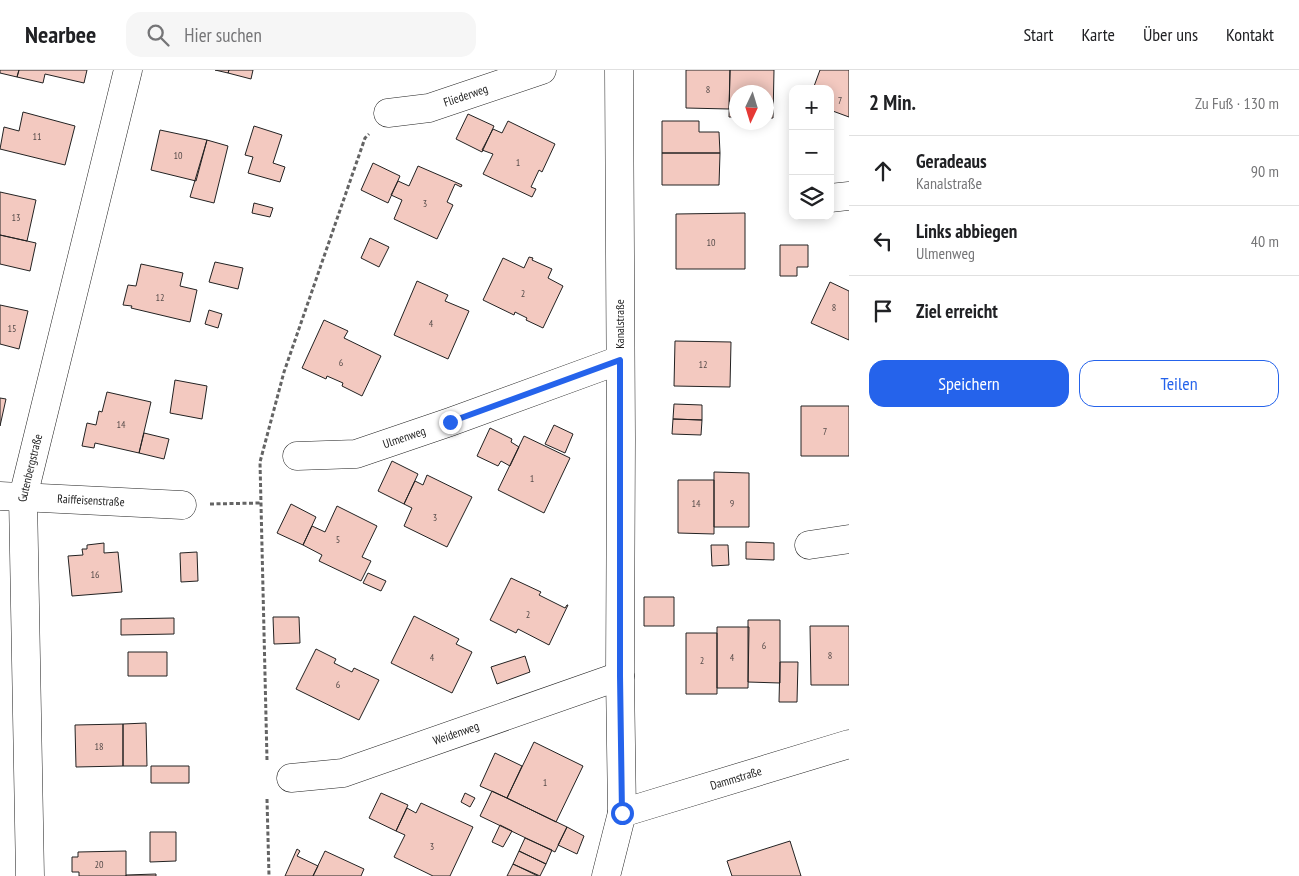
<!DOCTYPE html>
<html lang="de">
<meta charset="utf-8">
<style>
body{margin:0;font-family:"PT Sans Narrow",sans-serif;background:#f6f6f6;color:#202124}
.controls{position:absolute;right:15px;top:15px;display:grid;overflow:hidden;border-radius:10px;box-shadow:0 2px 12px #0003}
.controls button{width:45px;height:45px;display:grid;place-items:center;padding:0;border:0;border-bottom:1px solid #e0e0e0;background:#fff;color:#202124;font:25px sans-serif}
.compass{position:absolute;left:729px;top:15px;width:45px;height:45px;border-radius:50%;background:#fff;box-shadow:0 2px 12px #0003;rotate:184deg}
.stop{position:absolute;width:15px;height:15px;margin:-11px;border:4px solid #2563eb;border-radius:50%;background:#fff}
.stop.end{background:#2563eb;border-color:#fff;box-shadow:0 1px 5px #0008}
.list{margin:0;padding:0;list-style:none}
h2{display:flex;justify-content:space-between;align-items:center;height:65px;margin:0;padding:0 20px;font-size:21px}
h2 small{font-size:16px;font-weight:400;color:#757577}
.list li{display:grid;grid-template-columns:32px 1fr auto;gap:15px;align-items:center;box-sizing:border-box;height:70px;padding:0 20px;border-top:1px solid #e0e0e0}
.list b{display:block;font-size:19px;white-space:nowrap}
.list p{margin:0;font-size:16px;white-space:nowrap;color:#757577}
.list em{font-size:16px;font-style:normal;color:#757577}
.actions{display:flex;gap:10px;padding:15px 20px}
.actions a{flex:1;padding:11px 0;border:1px solid #2563eb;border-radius:15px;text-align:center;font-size:18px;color:#2563eb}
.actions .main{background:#2563eb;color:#fff}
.icon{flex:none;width:28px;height:28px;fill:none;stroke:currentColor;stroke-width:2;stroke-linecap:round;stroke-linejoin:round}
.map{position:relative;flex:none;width:849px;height:806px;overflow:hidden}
header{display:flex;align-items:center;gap:30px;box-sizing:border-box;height:70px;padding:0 25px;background:#fff;border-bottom:1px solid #e0e0e0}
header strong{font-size:24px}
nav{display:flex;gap:28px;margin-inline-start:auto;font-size:18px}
.search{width:350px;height:45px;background:#f6f6f6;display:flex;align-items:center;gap:12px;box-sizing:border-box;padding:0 18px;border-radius:15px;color:#757577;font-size:19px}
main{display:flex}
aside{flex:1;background:#fff}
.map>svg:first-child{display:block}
</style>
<header>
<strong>Nearbee</strong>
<div class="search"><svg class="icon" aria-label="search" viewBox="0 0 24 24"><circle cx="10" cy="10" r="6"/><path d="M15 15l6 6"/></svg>Hier suchen</div>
<nav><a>Start</a><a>Karte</a><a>Über uns</a><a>Kontakt</a></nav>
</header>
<main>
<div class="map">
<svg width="849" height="806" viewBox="0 0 849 806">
<rect width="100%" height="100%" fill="#fff"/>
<path fill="#f3c9c0" stroke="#222" d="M0,0H19L17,7L0,3Z
M19,0H87L84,13L45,4L43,13L17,7Z
M215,0H229L228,3Z
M229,0H253L251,9L228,3Z
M686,0H730L729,39L686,38Z
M730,0H774L773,48H766V22H736V47H729Z
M820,0H849V47L830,40V19H813Z
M23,42L75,56L65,95L0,79L4,57L19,61Z
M468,44L494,56L482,82L456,69Z
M508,51L555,74L542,102L539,100L531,117L536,119L532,127L483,104L493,84L482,80L493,59L502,63Z
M662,51H699V62H719L720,83H662Z
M254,56L282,65L273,93L285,97L280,112L248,103L253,87L245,85Z
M160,60L207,70L196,111L151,100Z
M207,70L228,76L214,133L190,127Z
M662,83H720L719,115H662Z
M373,93L400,106L388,133L361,120Z
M418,96L462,115L461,117L455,114L447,132L453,135L437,169L394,149L402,130L391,125L398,111L409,116Z
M0,122L36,130L27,171L0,165Z
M254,133L273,138L270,147L252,143Z
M745,143V199H676V144Z
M0,165L36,173L30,201L0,194Z
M370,168L389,177L379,197L361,188Z
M780,175H808V197H797V206H780Z
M529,187L533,188L532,190L552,199L548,208L563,216L543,258L526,250L527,248L515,242L514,245L483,230L503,188L524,198Z
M215,192L243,198L238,219L209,212Z
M141,194L183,203L180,216L197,220L190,252L131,238L132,236L123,235L128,215L136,216Z
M417,211L448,225L445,231L469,241L448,289L394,265Z
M830,212L849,221V270L811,253Z
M0,235L28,241L19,279L0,274Z
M209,240L222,244L218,258L205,254Z
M324,250L348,261L344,268L381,286L362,326L342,316L343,313L327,306L326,309L302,298Z
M675,271L731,272L730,317L674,316Z
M175,310L207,316L202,349L170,343Z
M107,322L151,332L139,383L95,373L94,378L82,376L87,353L96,355L99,341L102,342Z
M0,328L6,329L0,356Z
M674,334L702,335V350L673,349Z
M801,336H849V386H801Z
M673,349L702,350L701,365L672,364Z
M554,355L573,364L565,383L545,374Z
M490,358L512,369L511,372L519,377L510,396L501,391L498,396L477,386Z
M144,363L169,369L164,389L139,383Z
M524,366L570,388L544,443L498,420Z
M392,391L418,404L404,434L378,421Z
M714,402L749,403V457H714Z
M427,405L472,427L447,477L404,456L412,438L404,434L415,411L423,415Z
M678,410H714V464L678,463Z
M291,434L316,447L303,475L277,463Z
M337,436L377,456L362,487L371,491L361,511L319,491L322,485L303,475L312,456L325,462Z
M746,472L774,473V490L746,489Z
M104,473V483L118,482L122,522L72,526L68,486L83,485L82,479H87V475Z
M711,475H728L729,495L712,496Z
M197,482L198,511L181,512L180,483Z
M368,503L386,511L381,521L363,513Z
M511,508L541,522L539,525L565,538L567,535H568L549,575L518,559L516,563L490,550Z
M644,527H674V556H644Z
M414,546L459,569L456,574L472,582L452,623L391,593Z
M273,547H299L300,573L274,574Z
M174,548V564L121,565V549Z
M748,550H780V613L748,612Z
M810,556H849V615H811Z
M717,557H749L748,618H717Z
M686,563H717V624H686Z
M316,579L336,589L334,593L352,602L354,598L379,610L359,650L296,619Z
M128,582H167V606H128Z
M525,586L530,602L497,614L491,597Z
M780,592H798L797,632H779Z
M146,653L147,696H123V654Z
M123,654V696L76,697L75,655Z
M534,672L583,696L556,752L507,728Z
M495,683L522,696L507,728L480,716Z
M151,696H189V713H151Z
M492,721L567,757L555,782L480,746Z
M381,723L408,735L396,761L369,748Z
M465,723L475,728L470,737L461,732Z
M421,733L473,757L450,806H433L394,787L405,765L396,761L407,738L416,743Z
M500,755L512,761L503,777L492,772Z
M567,757L584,766L577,784L558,775Z
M150,762H176V791L150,792Z
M525,768L552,780L546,794L519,781Z
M790,771L801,806H732L727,791Z
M297,779L300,781L297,786L318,796L313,806H285Z
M126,781V806H79V802H72V787H78V782Z
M325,781L364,799L361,806H313Z
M519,781L546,794L540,806L513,794Z
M513,794L538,806H507Z
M156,804V806H126V805Z"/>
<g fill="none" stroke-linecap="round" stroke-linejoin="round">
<g stroke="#222" stroke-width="29">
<g id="minor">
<path id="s1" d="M388,43L429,38L542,0"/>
<path d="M830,128L849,126"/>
<path id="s2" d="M297,386L356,384L450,352L620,290"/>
<path id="s3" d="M0,426L182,435"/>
<path d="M809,475L849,469"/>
<path id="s4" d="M291,708L343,703L620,606"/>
<path id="s5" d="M622,743L849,674"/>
<path id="s6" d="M30,806L23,427L128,0"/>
<path d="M606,806L622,743L620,606L621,369L619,0"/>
</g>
</g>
<path stroke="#646464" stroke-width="3" stroke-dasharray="4 2.5" stroke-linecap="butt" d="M210,434L261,433
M267,690L260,392L284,302L365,68L369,64
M267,729L269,806"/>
<use href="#minor" stroke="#fff" stroke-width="28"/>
</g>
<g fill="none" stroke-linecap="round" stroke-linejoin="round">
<path stroke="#2563eb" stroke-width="6" d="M450,352L620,290V606L622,743"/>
</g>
<g text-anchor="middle" stroke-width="4" stroke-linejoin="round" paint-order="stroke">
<g font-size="10" fill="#564c4a">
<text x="708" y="23">8</text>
<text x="840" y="34">7</text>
<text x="37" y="70">11</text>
<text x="178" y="89">10</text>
<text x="518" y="96">1</text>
<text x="425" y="137">3</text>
<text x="16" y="151">13</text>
<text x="711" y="176">10</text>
<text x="523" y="227">2</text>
<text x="160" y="231">12</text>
<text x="834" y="241">8</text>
<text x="431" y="257">4</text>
<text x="12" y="262">15</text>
<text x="341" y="296">6</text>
<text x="703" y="298">12</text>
<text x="121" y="358">14</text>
<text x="825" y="365">7</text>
<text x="532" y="412">1</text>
<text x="696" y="437">14</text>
<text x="732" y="437">9</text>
<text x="435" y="451">3</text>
<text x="338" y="473">5</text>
<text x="95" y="508">16</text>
<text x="528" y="548">2</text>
<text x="764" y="579">6</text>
<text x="830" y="589">8</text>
<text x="432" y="591">4</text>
<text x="732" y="591">4</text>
<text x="702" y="594">2</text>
<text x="338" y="618">6</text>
<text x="99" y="680">18</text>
<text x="545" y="716">1</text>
<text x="432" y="780">3</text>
<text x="99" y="798">20</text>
</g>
<g font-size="12" fill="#222" stroke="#fff">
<text dy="4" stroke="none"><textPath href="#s1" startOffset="80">Fliederweg</textPath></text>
<text transform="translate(620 254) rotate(-90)" y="4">Kanalstraße</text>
<text dy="4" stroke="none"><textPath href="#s2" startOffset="110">Ulmenweg</textPath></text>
<text dy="4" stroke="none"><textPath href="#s6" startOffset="409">Gutenbergstraße</textPath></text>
<text dy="4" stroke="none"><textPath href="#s3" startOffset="91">Raiffeisenstraße</textPath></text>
<text dy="4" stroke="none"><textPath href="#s4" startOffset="172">Weidenweg</textPath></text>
<text dy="4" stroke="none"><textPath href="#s5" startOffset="119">Dammstraße</textPath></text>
</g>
</g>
</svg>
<div class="controls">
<button>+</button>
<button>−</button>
<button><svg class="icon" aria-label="layers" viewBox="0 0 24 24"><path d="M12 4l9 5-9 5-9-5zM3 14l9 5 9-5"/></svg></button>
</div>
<svg class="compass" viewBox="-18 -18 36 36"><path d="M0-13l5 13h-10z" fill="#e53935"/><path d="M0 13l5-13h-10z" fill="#757577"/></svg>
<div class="stop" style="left:622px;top:743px"></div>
<div class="stop end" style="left:450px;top:352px"></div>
</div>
<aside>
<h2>2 Min.<small>Zu Fuß · 130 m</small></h2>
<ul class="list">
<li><svg class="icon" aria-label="ahead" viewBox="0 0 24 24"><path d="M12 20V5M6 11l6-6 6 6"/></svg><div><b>Geradeaus</b><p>Kanalstraße</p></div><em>90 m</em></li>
<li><svg class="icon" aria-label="left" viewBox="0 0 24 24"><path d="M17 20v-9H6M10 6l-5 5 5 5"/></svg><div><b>Links abbiegen</b><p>Ulmenweg</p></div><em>40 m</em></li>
<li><svg class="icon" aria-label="arrive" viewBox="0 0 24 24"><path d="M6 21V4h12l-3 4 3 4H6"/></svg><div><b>Ziel erreicht</b></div></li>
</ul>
<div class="actions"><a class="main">Speichern</a><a>Teilen</a></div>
</aside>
</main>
